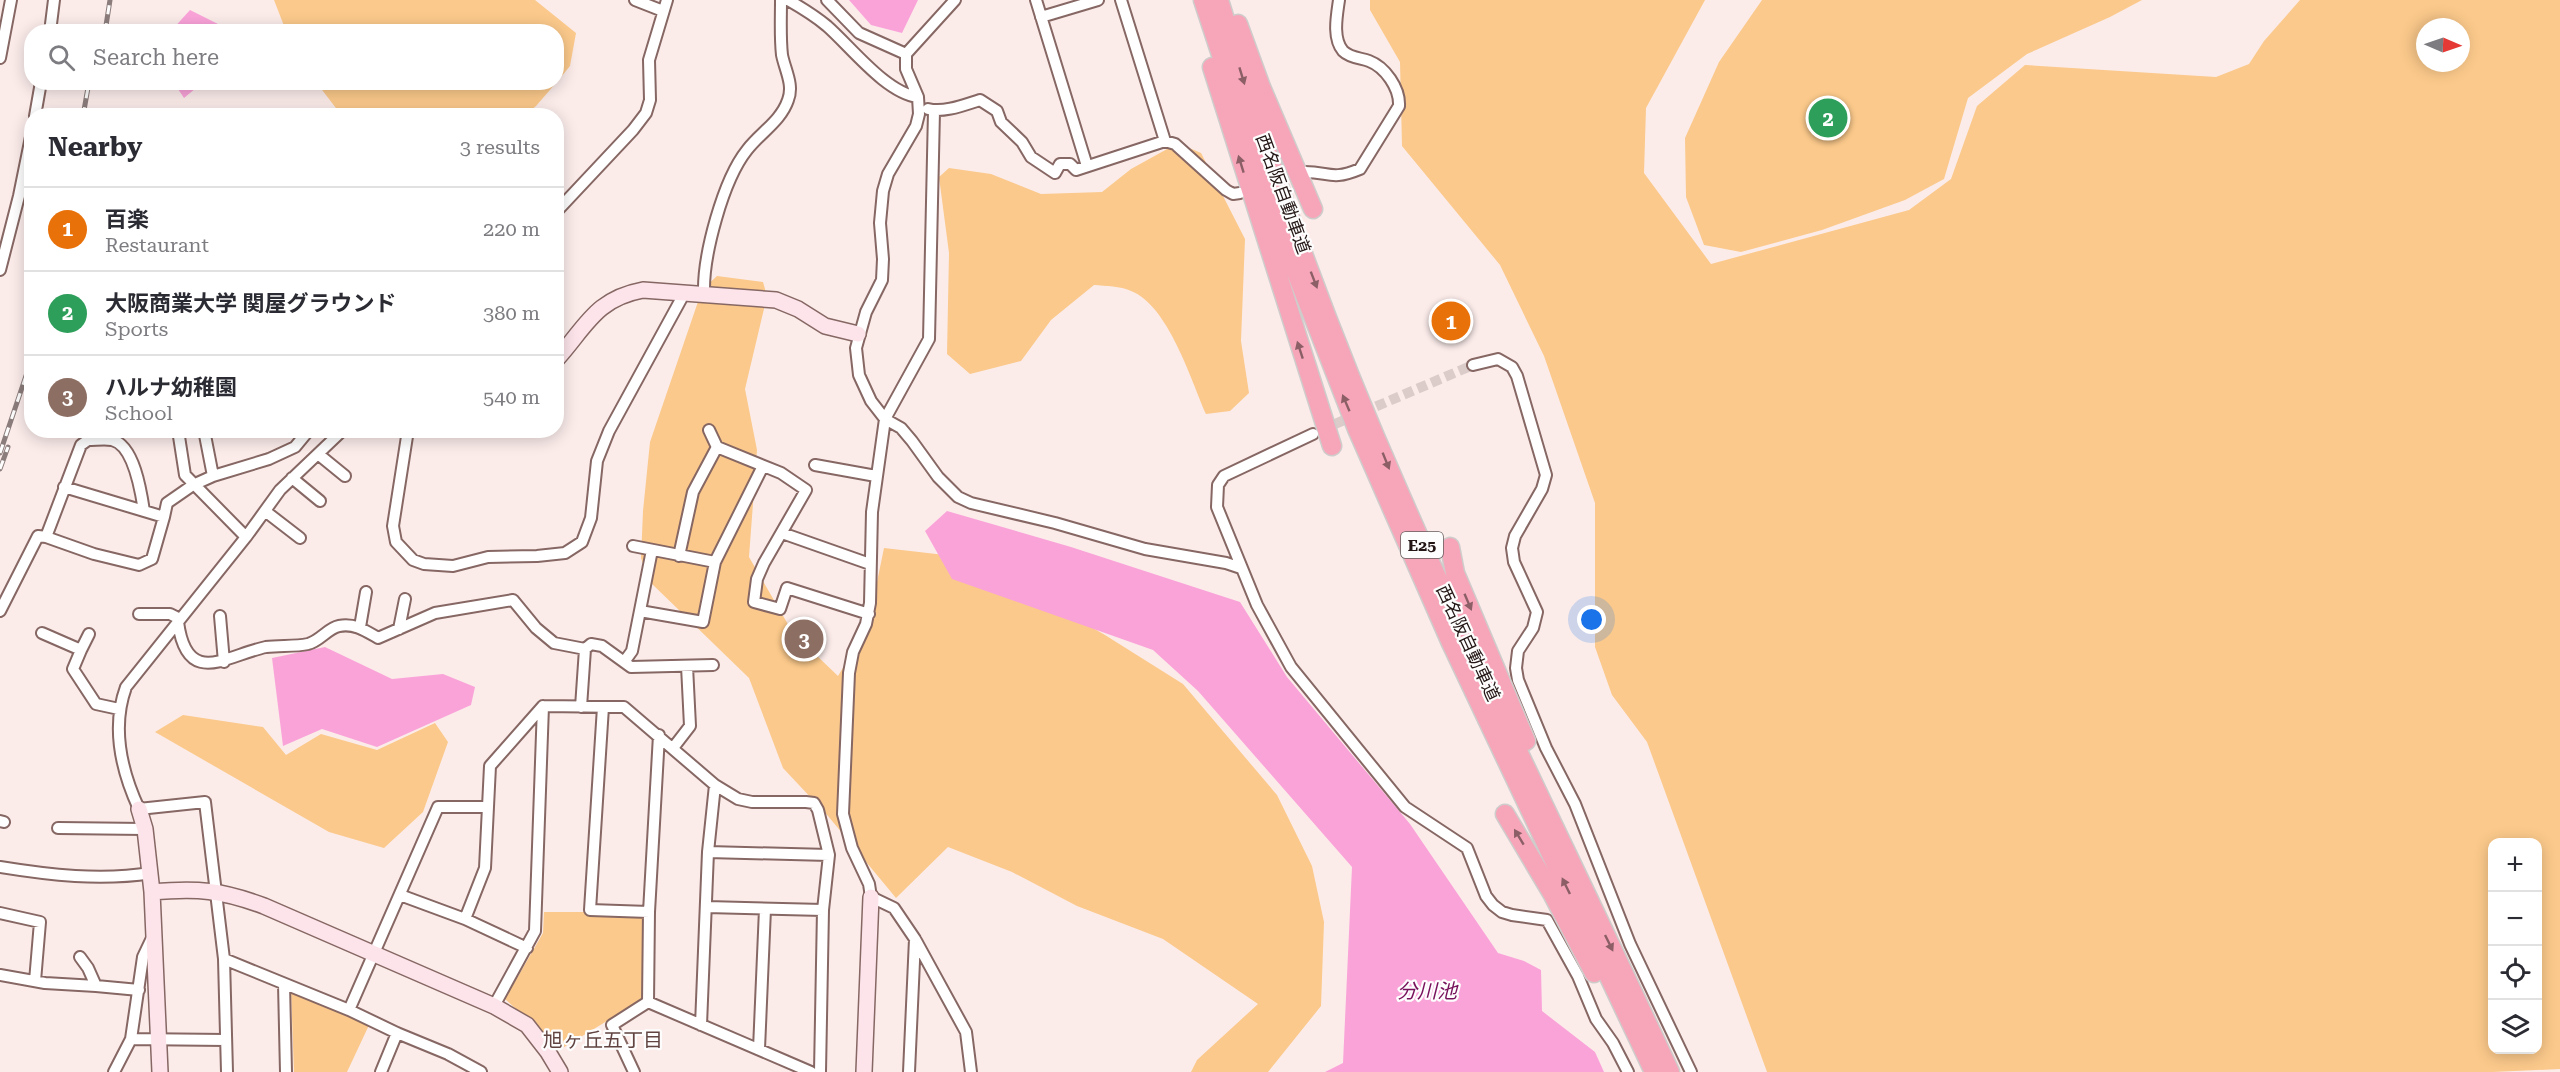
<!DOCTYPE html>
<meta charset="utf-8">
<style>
body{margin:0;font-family:"Roboto Serif","Noto Sans JP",serif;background:#f7f7f7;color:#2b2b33}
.controls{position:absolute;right:18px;bottom:18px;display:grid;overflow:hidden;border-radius:12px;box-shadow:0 3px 15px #0003}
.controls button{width:54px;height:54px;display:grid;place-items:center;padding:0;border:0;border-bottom:2px solid #e1e1e2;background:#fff;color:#2b2b33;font:30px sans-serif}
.compass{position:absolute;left:2416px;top:18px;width:54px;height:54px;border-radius:50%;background:#fff;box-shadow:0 3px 15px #0003;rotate:92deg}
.you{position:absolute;left:1592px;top:620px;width:21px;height:21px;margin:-15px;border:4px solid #fff;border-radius:50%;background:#1a73e8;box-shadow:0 0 0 9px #1a73e833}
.badge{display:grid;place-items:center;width:39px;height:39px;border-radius:50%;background:#0b8043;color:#fff;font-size:20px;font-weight:700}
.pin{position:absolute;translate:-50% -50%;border:3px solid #fff;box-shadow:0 2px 6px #0006}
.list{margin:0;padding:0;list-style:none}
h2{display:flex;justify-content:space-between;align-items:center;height:78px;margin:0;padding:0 24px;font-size:26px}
h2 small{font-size:20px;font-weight:400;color:#7c7c81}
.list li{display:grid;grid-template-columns:39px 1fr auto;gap:18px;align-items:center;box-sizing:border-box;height:84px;padding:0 24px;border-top:2px solid #e1e1e2}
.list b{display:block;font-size:22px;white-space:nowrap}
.list p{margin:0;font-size:20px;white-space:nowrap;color:#7c7c81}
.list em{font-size:20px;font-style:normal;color:#7c7c81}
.icon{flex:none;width:33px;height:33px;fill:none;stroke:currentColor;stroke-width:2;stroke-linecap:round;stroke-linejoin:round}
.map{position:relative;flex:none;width:2560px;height:1072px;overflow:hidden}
.search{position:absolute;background:#fff;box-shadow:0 3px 15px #0003;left:24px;top:24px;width:540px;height:66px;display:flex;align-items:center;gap:15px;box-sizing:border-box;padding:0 21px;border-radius:24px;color:#7c7c81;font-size:22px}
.panel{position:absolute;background:#fff;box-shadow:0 3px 15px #0003;left:24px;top:108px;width:540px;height:330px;border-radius:24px}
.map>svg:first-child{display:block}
</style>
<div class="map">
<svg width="2560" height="1072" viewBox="0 0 2560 1072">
<rect width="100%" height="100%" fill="#fbecea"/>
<path fill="#fbc98b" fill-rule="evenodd" d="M274,0H535L576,33L570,66L557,82L556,32L286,31Z
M1370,0H1705L1646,108L1644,173L1711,264L1909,210L1951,179L1977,106L2025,65L2216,77L2249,64L2264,41L2300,0H2560V1069L2493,1072H1767L1647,742L1612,695L1595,647V503L1544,356L1500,265L1402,146L1400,62L1370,10ZM2425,27H2461V63H2425ZM2492,842H2538V1050H2492Z
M1762,0H2142L2110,17L2027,54L1968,98L1944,179L1905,200L1822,230L1741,252L1704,245L1686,197L1685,138L1719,62Z
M316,82H556V83L536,106L525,115L342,116Z
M1178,143L1201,153L1245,239L1241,341L1249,393L1230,411L1206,414C1191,380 1168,305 1131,291C1120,286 1106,286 1094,285L1051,320L1021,361L970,374L947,354L949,253L939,177L949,168L991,174L1041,194L1102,192L1131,169Z
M717,276L763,282L767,296L745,389L757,450L749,557L793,633L838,676L868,626L884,548L945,555L1027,590L1105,635L1183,684L1277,795L1312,866L1324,922L1321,1006L1268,1072H1191L1197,1060L1258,1004L1163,939L1077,906L1012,872L948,847L896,898L828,816L783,768L749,678L650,582L641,558L643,511L650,442L702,290Z
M183,715L263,727L286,755L321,734L377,750L435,723L448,742L423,812L384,848L329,832L155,732Z
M544,912H646L643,999L561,1049L505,999L543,933Z
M291,990L370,1023L347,1072H294Z"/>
<path fill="#faa3d9" d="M849,0H918L902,33L871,25Z
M190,10L232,31H171Z
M174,83H202L184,98Z
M947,511L1071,547L1240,602L1287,677L1410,824L1498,953L1524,961L1541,970L1542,1011L1595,1052L1604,1072H1325L1343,1063L1352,867L1198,691L1153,650L952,579L925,531Z
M325,647L392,679L443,674L475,687L471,705L377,747L322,729L283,746L272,658Z"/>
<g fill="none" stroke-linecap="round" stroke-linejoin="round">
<path stroke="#dbccca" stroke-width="10" stroke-dasharray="10 5" stroke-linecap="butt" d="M1321,430L1473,365"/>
<g stroke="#866763" stroke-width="14">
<path id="street" d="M635,0L663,11
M788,0C802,8 815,16 827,26C851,47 886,93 918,97
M827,0L859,33L906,54
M955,0L906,54V69L918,97L919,114L916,126L888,174L883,191L880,223L883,259L882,280L866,312L856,348L859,375L871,401L885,419L901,428L912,441L938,477L958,497L971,503L1055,523L1145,549L1226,563L1241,568
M1036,0L1087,166
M1121,0L1165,141
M1041,17L1098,0
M50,32L54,0
M0,58L11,0
M928,109C944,113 964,105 980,100L997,111L1001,122L1022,142L1031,157L1055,173L1060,164H1070L1076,170L1165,141L1175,144L1226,190L1233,194L1240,193
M934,111L929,339L885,419L872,512L870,603L866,624L853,652L849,673L843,814L852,848L869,884L871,897L894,908L915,939L966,1032L971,1072
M35,116L41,82
M1305,172C1330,172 1331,181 1360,169L1399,106C1400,88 1385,67 1369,61C1361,58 1350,58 1343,51C1332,38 1337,15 1339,0
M556,212L633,130L646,113L650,100L649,60L667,0
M0,270L19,196L32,132
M704,293C703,255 723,180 747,150C760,133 781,121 788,100C794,85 785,70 782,55C780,37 781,18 781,0
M1473,365L1498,359L1512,367L1517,376L1546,475L1542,489L1515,536L1512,548L1514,562L1537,612L1533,628L1518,651L1516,668L1518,680L1546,748L1575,804L1630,944L1691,1072
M178,430L185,475L246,537L126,687C111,728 121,770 139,809L205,802L224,959L227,1072
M408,430L393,526L396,542L413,560L424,564L453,566L488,557L537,556L565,553L582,542L591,518L597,461L609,431L685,292
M1313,434L1224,476L1218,485L1217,507L1257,605L1291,667L1405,807L1467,848L1486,896L1493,905L1502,912L1512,915L1547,920L1578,976L1596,1019L1613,1043L1628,1072
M88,440C96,440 105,439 112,440C134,445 141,491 144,511L164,517L152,559L139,565L94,554L46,537L81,445Z
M717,447L781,473L806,490L764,563L757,579L754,602L780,609L787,588L869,614
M318,454L345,476
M815,465L876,476
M213,476L269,459L295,447L309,430
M292,478L320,501
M64,487L144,511
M265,511L300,538
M164,517L167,503L193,485L213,476L204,430
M782,533L870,564
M246,537L280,490L343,430
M633,546L715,562
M679,556L693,492L717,447L709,430
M0,611L38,536L46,537
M640,611L703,622L715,562L763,466
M139,614H170L180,619
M220,616L224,662
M178,622C187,689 227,655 266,647C279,645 294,647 308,644C320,641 328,628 339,626C355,623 366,631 378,638L435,613L513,600L536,628L554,643L585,649L591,644L602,646L631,667L713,665
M360,627L366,592
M399,629L405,599
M42,633L81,650L73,669L96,704L119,709
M81,650L89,634
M624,662L632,651L652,550
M581,707L585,649
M603,707L590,910L649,912
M673,748L690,726L687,666
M0,821L4,822
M58,828L145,829
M708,852L829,855
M0,867C49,875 101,881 151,873
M400,895L465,919L527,948
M707,907L823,910
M0,913L40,922L35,981
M465,919L485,868L490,766L543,706L624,707L715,785L738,799L752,802H806L814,803L818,810L829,855L823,910L820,1072
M80,957L88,968L96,986L139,990
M224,959L349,1010L397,1033L448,1054L481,1072
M0,975L45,983L96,986
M284,984L286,1072
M648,1002L649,912L659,735
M648,1002L811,1072
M494,1006L535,931L543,706
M349,1010L438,807H488
M701,1025L708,852L715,785
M131,1039L226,1040
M759,1049L765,909
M114,1072L131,1039L143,957L153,936
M381,1072L397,1033
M634,1072L612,1025L648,1002
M909,1072L915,939"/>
</g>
<g stroke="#866763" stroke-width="18">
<path id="secondary" d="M556,360C586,327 595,299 643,290L776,300L798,309L825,326L858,334
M139,809L145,829L152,892L160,1072
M152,892C198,888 221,890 264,906L494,1006L527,1025L548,1052L560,1072
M864,1072L871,897"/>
</g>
<g stroke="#cfcccc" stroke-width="21">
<path id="highway" d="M1203,0L1274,216L1357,429L1451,643L1654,1072
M1219,0C1269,168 1329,334 1400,494C1485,689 1581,879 1670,1072
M1238,24L1261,87L1313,209
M1212,67L1332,446
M1450,547L1455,573L1526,741
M1505,814L1553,895L1594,973"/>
</g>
<use href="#street" stroke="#fff" stroke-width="10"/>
<use href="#secondary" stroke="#fce4ea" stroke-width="15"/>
<use href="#highway" stroke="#f6a6b8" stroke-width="18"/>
<g stroke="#8b7d7b" stroke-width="5">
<path id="rail" d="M105,32L110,0
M83,116L89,82
M0,453L32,358
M0,469L8,447"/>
</g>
<use href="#rail" stroke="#fdfdfd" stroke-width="3" stroke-dasharray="9" stroke-linecap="butt"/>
</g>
<defs><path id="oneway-solid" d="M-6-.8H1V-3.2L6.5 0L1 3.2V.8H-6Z" transform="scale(1.5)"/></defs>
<g fill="#8c5e66">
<use href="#oneway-solid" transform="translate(1242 76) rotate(73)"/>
<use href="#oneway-solid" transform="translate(1241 164) rotate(-107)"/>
<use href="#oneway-solid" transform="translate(1314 280) rotate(69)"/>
<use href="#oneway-solid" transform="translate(1300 350) rotate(-108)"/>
<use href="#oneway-solid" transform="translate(1346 403) rotate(-113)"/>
<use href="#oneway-solid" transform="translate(1386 461) rotate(68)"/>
<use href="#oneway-solid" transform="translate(1468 602) rotate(67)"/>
<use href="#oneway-solid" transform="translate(1519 837) rotate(-121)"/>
<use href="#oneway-solid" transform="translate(1566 886) rotate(-116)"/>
<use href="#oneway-solid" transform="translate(1609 943) rotate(64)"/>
</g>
<g text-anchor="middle" stroke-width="4.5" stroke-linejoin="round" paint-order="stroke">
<rect fill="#fdfdfd" stroke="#645b5b" stroke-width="1.5" x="1401" y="532" width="42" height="26" rx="4.5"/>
<g font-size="16" font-weight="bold" fill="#231615">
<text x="1422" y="551">E25</text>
</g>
<g font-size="18" fill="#231615" stroke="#fdfdfd">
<text transform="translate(1283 194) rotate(70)" y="6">西名阪自動車道</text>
<text transform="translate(1468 643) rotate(65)" y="6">西名阪自動車道</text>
</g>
<g font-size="20" font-style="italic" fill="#77115b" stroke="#fdfdfd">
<text x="1427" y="998">分川池</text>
</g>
<g font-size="20" fill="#614441" stroke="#fdfdfd">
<text x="603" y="1047">旭ヶ丘五丁目</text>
</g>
</g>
</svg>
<div class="controls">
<button>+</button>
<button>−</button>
<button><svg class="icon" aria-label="locate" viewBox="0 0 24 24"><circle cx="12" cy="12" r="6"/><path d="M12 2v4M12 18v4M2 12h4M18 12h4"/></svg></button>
<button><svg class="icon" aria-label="layers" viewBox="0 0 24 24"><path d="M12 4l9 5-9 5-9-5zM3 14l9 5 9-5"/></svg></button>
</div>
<svg class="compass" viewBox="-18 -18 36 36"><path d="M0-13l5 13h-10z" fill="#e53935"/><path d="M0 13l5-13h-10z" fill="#7c7c81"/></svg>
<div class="you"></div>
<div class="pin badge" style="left:1451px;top:321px;background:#e8710a">1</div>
<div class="pin badge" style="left:1828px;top:118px;background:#2e9e5b">2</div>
<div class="pin badge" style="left:804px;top:639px;background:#8d6e63">3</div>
<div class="search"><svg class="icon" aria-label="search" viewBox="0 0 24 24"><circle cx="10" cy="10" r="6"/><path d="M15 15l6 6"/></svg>Search here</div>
<section class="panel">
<h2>Nearby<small>3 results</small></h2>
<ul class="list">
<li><span class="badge" style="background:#e8710a">1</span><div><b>百楽</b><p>Restaurant</p></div><em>220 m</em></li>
<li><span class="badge" style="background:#2e9e5b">2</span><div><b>大阪商業大学 関屋グラウンド</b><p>Sports</p></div><em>380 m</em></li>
<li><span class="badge" style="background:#8d6e63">3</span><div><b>ハルナ幼稚園</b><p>School</p></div><em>540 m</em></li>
</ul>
</section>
</div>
